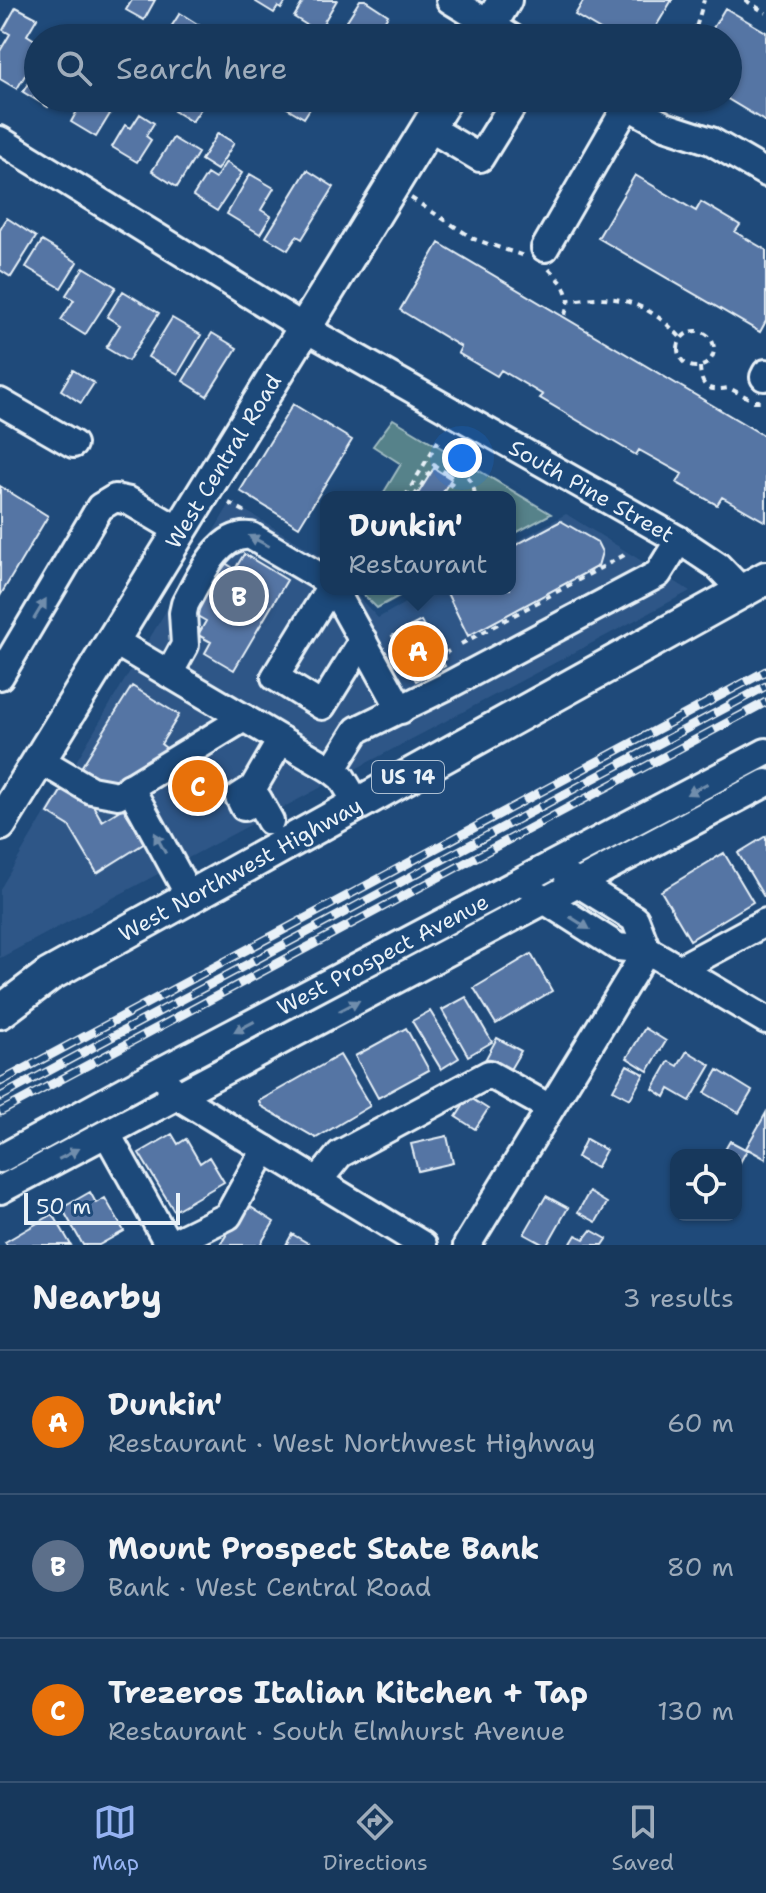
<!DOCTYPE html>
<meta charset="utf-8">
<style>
body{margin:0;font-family:"Shantell Sans",sans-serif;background:#203f62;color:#f1f3f6}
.controls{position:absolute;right:24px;bottom:24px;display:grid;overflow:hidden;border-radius:16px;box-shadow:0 2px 6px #0004}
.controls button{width:72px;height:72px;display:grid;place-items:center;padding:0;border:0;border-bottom:2px solid #365272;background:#17385c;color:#f1f3f6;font:40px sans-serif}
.scale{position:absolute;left:24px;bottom:20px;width:156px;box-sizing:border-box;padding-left:8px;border:4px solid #e8f1f8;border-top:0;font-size:22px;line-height:28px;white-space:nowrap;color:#e8f1f8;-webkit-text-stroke:6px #1f4a7a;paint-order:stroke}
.you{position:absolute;left:462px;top:458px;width:28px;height:28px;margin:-20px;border:6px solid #fff;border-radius:50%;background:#1a73e8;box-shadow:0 0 0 12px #1a73e833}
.badge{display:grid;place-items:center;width:52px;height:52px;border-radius:50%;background:#95b2f1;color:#fff;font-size:26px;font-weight:700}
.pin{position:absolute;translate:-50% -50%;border:4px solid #fff;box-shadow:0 2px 8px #0006}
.popup{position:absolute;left:320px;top:491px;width:196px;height:104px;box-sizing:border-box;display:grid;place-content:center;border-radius:16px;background:#17385c;filter:drop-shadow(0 2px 6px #0005);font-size:26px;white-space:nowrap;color:#9eacbb}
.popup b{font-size:30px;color:#f1f3f6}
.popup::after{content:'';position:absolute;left:50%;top:100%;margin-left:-16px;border:16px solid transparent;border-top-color:#17385c}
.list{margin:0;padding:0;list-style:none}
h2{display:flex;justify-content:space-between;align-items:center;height:104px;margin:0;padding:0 32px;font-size:34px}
h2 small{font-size:26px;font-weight:400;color:#9eacbb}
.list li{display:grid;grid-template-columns:52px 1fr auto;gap:24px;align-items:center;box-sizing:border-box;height:144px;padding:0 32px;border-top:2px solid #365272}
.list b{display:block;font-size:30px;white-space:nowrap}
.list p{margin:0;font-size:26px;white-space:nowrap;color:#9eacbb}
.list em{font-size:26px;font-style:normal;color:#9eacbb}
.icon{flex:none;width:44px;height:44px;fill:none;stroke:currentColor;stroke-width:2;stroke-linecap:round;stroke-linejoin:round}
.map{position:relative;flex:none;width:766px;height:1245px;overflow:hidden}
.search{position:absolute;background:#17385c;box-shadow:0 2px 6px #0004;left:24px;right:24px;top:24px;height:88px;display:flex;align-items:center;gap:20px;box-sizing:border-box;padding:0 28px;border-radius:44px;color:#9eacbb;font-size:30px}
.sheet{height:536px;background:#17385c}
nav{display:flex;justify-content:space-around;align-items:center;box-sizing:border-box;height:112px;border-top:2px solid #365272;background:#17385c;font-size:22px;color:#9eacbb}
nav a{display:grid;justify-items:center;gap:4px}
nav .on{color:#95b2f1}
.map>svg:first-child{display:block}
</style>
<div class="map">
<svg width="766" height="1245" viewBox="0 0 766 1245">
<rect width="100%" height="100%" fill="#1f4a7a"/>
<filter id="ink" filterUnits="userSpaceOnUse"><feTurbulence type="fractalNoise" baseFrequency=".0125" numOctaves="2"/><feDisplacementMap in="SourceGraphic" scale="16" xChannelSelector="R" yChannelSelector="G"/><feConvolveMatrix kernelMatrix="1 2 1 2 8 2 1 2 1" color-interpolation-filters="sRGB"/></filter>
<g filter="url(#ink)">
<path fill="#2f5787" d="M231,502L319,555L326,563V589H351L378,618L430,589H510V545L566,514L690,591L0,958V889Z"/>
<path fill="#56828a" stroke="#9fbac1" stroke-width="2" d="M393,419L551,514L510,536V497H381L401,464L373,446Z
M358,589H412L377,608Z"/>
<path fill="#5474a4" stroke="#e8f1f8" stroke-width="2" d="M132,0H155L144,20L126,10Z
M257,0H287L281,9L278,7L274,13L256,2Z
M304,0H337L318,32L294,17Z
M360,0H365L388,15L374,38H336Z
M584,0H672L649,38H614L575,15Z
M16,7L37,18L27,35L38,42V53L17,89L0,79V51L10,34L3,30Z
M725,8L766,32V122L726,98H728V38H707Z
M180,13L202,27L195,38H171L166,35Z
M400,23L425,37L424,38H391Z
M38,66V98H53L48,107L23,92Z
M98,98H106L116,104L96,137L71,122L83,100L94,106Z
M183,98H202L206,101L192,122L174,111Z
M292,99L311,107L304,118L287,108Z
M140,114L154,123L146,136L151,140L137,162L112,147L125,125L131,128Z
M218,133L234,143L217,170L201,160Z
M173,138L198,153L177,187L152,171Z
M226,162L242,173L217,211L193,196L207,174L215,179Z
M307,170L334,187L302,239L297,236L288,250L266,237Z
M250,174L274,188L261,210L271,216L260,234L227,214Z
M635,175L696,211L701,202L740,225L735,232L766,250V321L760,332L598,238Z
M7,218L36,237L11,277L0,270V230Z
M42,241L77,262L61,288L26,267Z
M439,243L766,437V522L722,497L717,505L677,483L682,474L639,450L636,455L540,398L543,395L501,370L497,376L458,353L461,347L400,310Z
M84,267L116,287L85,335L61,320L74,300L66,295Z
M123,291L159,313L128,361L106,348L120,325L107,317Z
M172,318L201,335L178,374L148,357Z
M212,333L237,348L207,396L183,381Z
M73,370L94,383L81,403L61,390Z
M293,404L352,440L299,527L240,491Z
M434,468L451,479L440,497H416Z
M0,486L48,516L0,596Z
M561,521L597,542L602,552L598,566L468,636L445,589H510V548Z
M244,554L287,580L234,670L205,653L211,642L198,635L206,621L192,613L222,561L235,569Z
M421,621L445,666L416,681L392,636Z
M132,686L179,715L161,744L170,751L100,788L77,774Z
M63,788L94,807L102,821L123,808L145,843L97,873L69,826L48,813Z
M766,836V896L764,897L738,853Z
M724,853L753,902L690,940L661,891Z
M531,954L552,991L496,1024L474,988Z
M466,997L492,1042L468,1056L442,1010Z
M430,1011L459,1058L441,1069L412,1021Z
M406,1028L429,1070L378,1098L355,1056Z
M645,1028L666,1041L648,1071L627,1058Z
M497,1038L521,1051L508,1073L485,1060Z
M687,1051L711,1065L690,1101L669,1089L665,1097L653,1089L669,1061L678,1066Z
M340,1055L370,1106L316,1138L261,1106L259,1101Z
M627,1065L644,1074L630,1099L613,1090Z
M718,1070L752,1091L739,1113L705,1093Z
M469,1097L488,1109L475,1129L456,1117Z
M766,1113V1159L746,1148Z
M172,1134L178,1144L186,1139L200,1163L209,1157L224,1182L174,1211L139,1153Z
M447,1136L453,1163L418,1171L411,1144Z
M586,1139L606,1150L596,1168L577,1157Z
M730,1141L747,1150L738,1166L736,1155H722Z
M90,1192L96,1203L105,1198L124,1231L99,1245H83L62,1208Z
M589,1192L607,1203L596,1222L578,1212Z
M546,1196L568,1208L547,1245H544L524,1234Z
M246,1204L274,1222L260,1245H220Z
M53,1214L71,1245H7L5,1242Z
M591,1230L607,1239L603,1245H570L576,1235L584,1239Z
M292,1234L311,1245H286Z"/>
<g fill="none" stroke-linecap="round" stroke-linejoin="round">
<g stroke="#e8f1f8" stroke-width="32">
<g id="minor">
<path d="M450,0L512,38"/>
<path d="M614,98L665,126L711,141L766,173"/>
<path d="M428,127L480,158L517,98"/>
<path id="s1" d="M0,140L306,329L679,540L718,566L744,593"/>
<path d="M545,248L627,106"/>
<path d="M764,377L766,373"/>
<path d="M0,402L73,444"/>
<path d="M329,589L275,677L322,706L363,640"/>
<path d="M334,589L401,710"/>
<path d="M112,640L332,770L342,778L358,805"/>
<path d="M169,674L185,645L183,613L185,604C198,581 218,531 251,536L326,580"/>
<path d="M0,676L100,507L115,498L129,501L180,531"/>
<path d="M40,760L91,790L118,795L244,718"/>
<path d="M332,770L357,730L445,687L658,574L679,540"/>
<path d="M130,787L190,897"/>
<path d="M270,821L258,799L244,807L239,797L253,788L281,740"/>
<path d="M568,877L635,919L647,950"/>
<path d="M535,894L618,947L647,950L766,1020"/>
<path d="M679,969L766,922"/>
<path d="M170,1087L179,1097L423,1245"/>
<path d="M107,1134L169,1245"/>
<path id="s2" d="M0,1159L157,1073L766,752"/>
<path d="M318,1181L340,1154L489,1074L550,1108"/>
<path d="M0,1190L766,783"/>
<path d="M169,1245L228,1216L265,1149"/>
<path d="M467,1245L647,950"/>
</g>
</g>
<g stroke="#e8f1f8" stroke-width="38">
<g id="major">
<path d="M482,38L505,0"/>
<path id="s3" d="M0,824L446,98"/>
<path id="s4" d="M0,1012L49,975L766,578"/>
</g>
</g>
<path stroke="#e8f1f8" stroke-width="4" stroke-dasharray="6 6" stroke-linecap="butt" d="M745,0L766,13
M693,38L704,0
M411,198L474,239L524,256
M549,269L563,284L569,300
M565,315L569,300C580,301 591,297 602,298C634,298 660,315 681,338
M678 349a18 18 0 1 1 36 0a18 18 0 1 1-36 0Z
M700,367C701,390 710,391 729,388L754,401H761
M460,454C459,471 475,480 475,497
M405,497L438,441
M414,497L434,465L446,473L459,464
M443,497L454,479L446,473
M229,503L246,512
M377,589H378
M461,644L628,553
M445,661L442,655L449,651"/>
<use href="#minor" stroke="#1f4a7a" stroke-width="26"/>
<use href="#major" stroke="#1f4a7a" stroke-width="32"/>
<g stroke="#e8f1f8" stroke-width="9">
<path id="rail" d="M0,1082L766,671
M0,1097L766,686
M0,1112L766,702"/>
</g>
<use href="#rail" stroke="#1f4a7a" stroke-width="6" stroke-dasharray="18" stroke-linecap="butt"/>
</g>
<defs><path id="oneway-solid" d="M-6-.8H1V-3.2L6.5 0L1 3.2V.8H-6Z" transform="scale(2)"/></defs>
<g fill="#6f8dac">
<use href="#oneway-solid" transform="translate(259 541) rotate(-152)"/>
<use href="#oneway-solid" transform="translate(40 609) rotate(-59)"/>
<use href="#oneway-solid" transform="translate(697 789) rotate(152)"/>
<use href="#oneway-solid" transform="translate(160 843) rotate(-118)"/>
<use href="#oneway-solid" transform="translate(580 923) rotate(32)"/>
<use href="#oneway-solid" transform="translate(349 1006) rotate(-28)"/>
<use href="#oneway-solid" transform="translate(244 1027) rotate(152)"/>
<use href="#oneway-solid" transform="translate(69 1154) rotate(-27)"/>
</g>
</g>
<g text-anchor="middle" stroke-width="6" stroke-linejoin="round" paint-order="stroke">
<rect fill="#1f4a7a" stroke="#acbfd2" stroke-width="2" x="372" y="761" width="72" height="32" rx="6"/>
<g font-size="20" font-weight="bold" fill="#e8f1f8">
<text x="408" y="784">US 14</text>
</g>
<g font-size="22" fill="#e8f1f8" stroke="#1f4a7a">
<text dy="8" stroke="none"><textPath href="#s3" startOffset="426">West Central Road</textPath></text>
<text dy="8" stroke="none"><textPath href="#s1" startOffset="688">South Pine Street</textPath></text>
<text dy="8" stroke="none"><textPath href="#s4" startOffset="280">West Northwest Highway</textPath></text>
<text dy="8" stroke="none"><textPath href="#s2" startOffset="434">West Prospect Avenue</textPath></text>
</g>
</g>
</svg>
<div class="controls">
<button><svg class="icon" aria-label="locate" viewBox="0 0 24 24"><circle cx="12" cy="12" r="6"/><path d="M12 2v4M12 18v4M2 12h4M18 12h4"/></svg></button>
</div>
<div class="scale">50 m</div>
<div class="you"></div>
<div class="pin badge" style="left:418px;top:651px;background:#e8710a">A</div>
<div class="popup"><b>Dunkin'</b>Restaurant</div>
<div class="pin badge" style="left:239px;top:596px;background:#5c6f8a">B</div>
<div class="pin badge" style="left:198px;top:786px;background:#e8710a">C</div>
<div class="search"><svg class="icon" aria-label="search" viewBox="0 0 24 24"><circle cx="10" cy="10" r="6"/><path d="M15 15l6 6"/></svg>Search here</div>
</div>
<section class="sheet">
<h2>Nearby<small>3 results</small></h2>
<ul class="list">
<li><span class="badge" style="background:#e8710a">A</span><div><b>Dunkin'</b><p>Restaurant · West Northwest Highway</p></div><em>60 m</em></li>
<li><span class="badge" style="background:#5c6f8a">B</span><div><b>Mount Prospect State Bank</b><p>Bank · West Central Road</p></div><em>80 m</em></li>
<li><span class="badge" style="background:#e8710a">C</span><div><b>Trezeros Italian Kitchen + Tap</b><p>Restaurant · South Elmhurst Avenue</p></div><em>130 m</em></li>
</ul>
</section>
<nav>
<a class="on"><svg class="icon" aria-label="map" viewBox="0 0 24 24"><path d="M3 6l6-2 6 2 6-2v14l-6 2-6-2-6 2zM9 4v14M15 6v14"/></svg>Map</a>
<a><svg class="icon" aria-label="directions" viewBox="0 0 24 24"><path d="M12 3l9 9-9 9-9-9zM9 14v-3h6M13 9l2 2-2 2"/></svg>Directions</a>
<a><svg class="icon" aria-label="saved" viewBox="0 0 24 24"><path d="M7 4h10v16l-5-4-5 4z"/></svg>Saved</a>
</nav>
